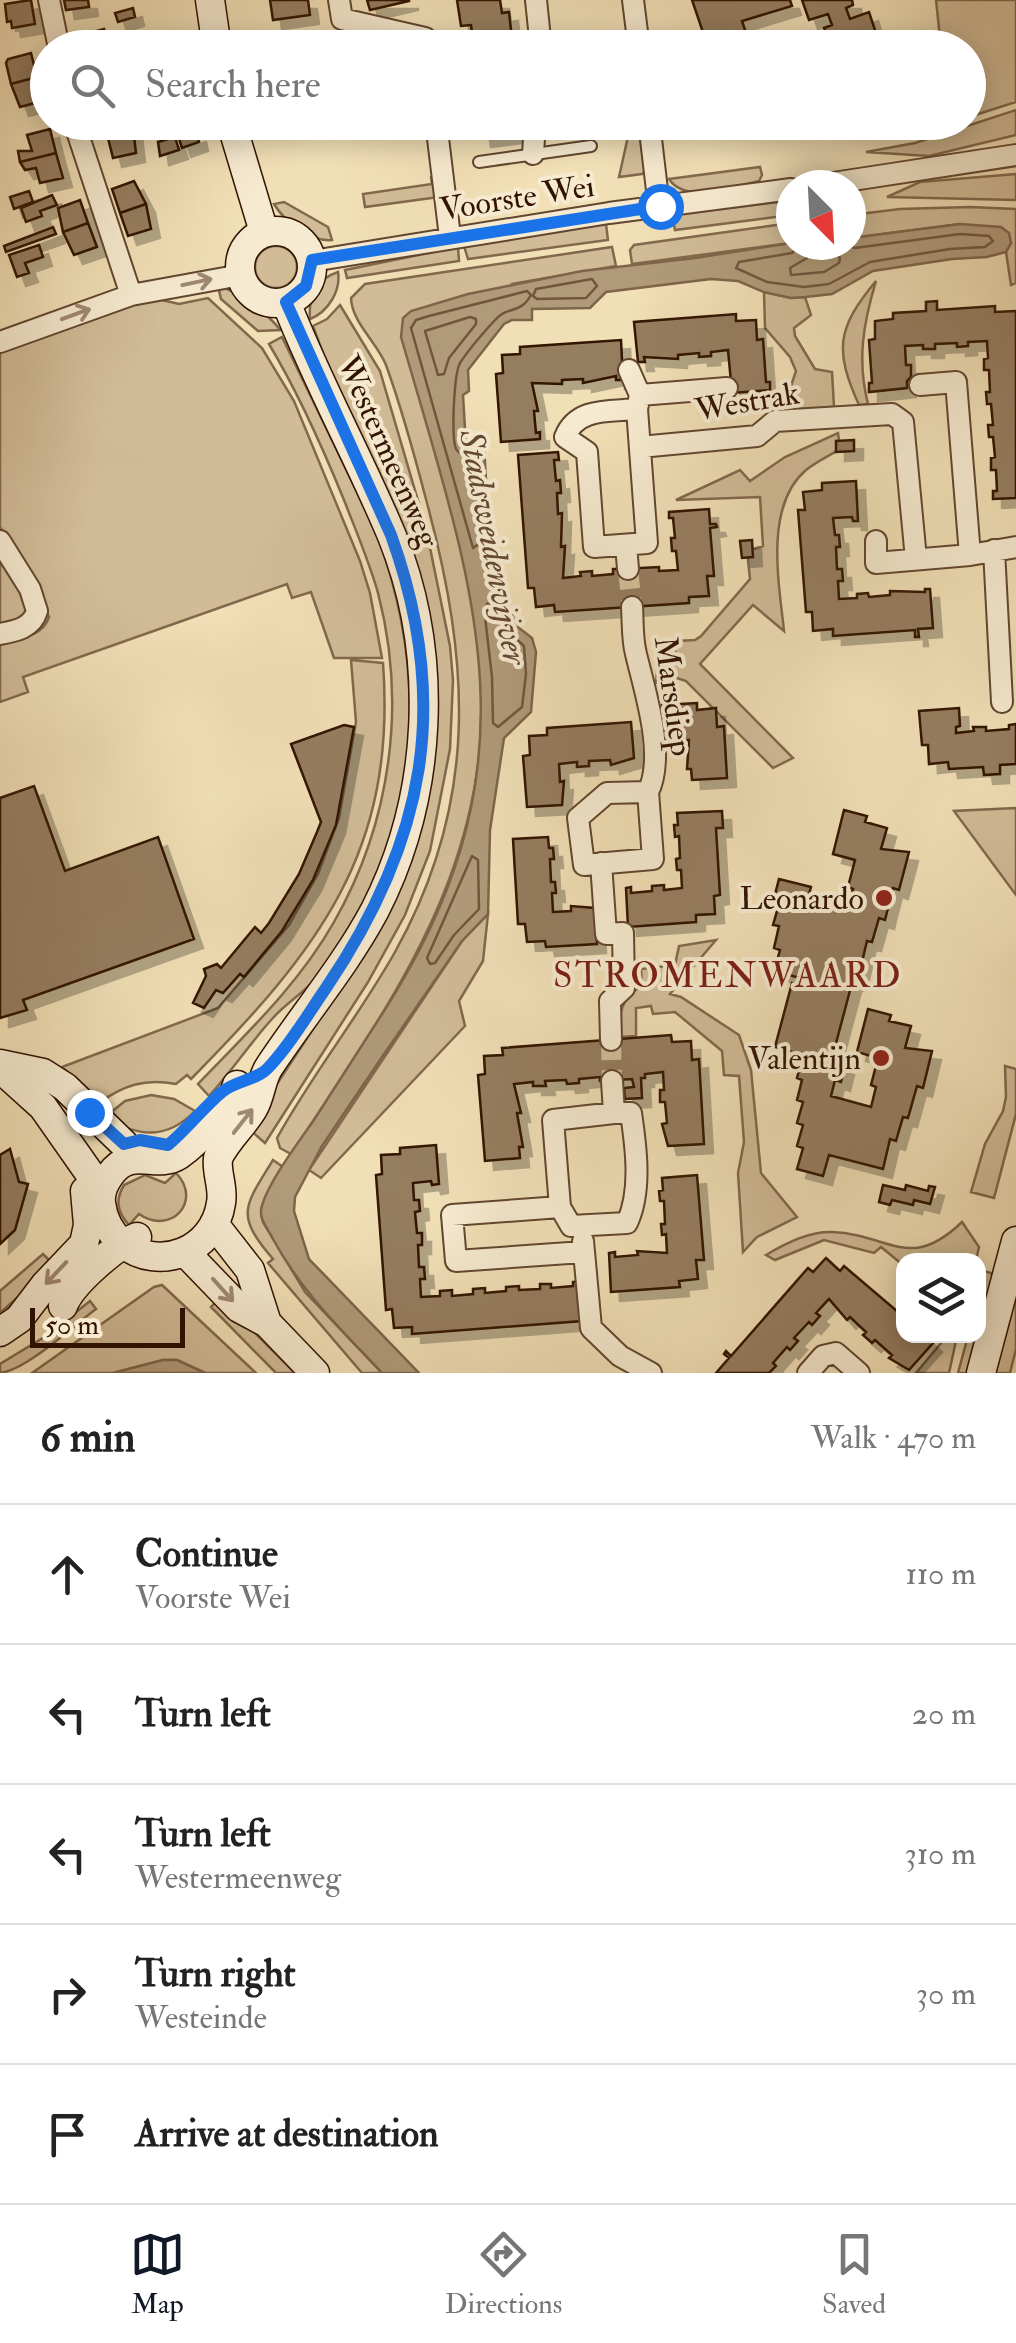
<!DOCTYPE html>
<meta charset="utf-8">
<style>
body{margin:0;font-family:"IM FELL Double Pica",serif;background:#f6f6f6;color:#222}
.controls{position:absolute;right:30px;bottom:30px;display:grid;overflow:hidden;border-radius:20px;box-shadow:0 5px 25px #0003}
.controls button{width:90px;height:90px;display:grid;place-items:center;padding:0;border:0;border-bottom:2px solid #e0e0e0;background:#fff;color:#222;font:50px sans-serif}
.compass{position:absolute;left:776px;top:170px;width:90px;height:90px;border-radius:50%;background:#fff;box-shadow:0 5px 25px #0003;rotate:156deg}
.scale{position:absolute;left:30px;bottom:25px;width:155px;box-sizing:border-box;padding-left:10px;border:5px solid #321302;border-top:0;font-size:28px;line-height:35px;white-space:nowrap;color:#321302;-webkit-text-stroke:8px #f6ead0;paint-order:stroke}
.stop{position:absolute;width:30px;height:30px;margin:-22px;border:8px solid #1a73e8;border-radius:50%;background:#fff}
.stop.end{background:#1a73e8;border-color:#fff;box-shadow:0 2px 10px #0008}
.list{margin:0;padding:0;list-style:none}
h2{display:flex;justify-content:space-between;align-items:center;height:130px;margin:0;padding:0 40px;font-size:42px}
h2 small{font-size:32px;font-weight:400;color:#767676}
.list li{display:grid;grid-template-columns:65px 1fr auto;gap:30px;align-items:center;box-sizing:border-box;height:140px;padding:0 40px;border-top:2px solid #e0e0e0}
.list b{display:block;font-size:38px;white-space:nowrap}
.list p{margin:0;font-size:32px;white-space:nowrap;color:#767676}
.list em{font-size:32px;font-style:normal;color:#767676}
.icon{flex:none;width:55px;height:55px;fill:none;stroke:currentColor;stroke-width:2;stroke-linecap:round;stroke-linejoin:round}
.map{position:relative;flex:none;width:1016px;height:1373px;overflow:hidden}
.search{position:absolute;background:#fff;box-shadow:0 5px 25px #0003;left:30px;right:30px;top:30px;height:110px;display:flex;align-items:center;gap:25px;box-sizing:border-box;padding:0 35px;border-radius:55px;color:#767676;font-size:38px}
.sheet{height:830px;background:#fff}
nav{display:flex;justify-content:space-around;align-items:center;box-sizing:border-box;height:140px;border-top:2px solid #e0e0e0;background:#fff;font-size:28px;color:#767676}
nav a{display:grid;justify-items:center;gap:5px}
nav .on{color:#111827}
.map>svg:first-child{display:block}
</style>
<div class="map">
<svg width="1016" height="1373" viewBox="0 0 1016 1373">
<defs>
<filter id="shadow"><feDropShadow dx="9" dy="9" stdDeviation="0" flood-color="#0004"/></filter>
</defs>
<rect width="100%" height="100%" fill="#f1dfb6"/>
<filter id="stains"><feTurbulence type="fractalNoise" baseFrequency=".002" numOctaves="4"/><feColorMatrix values="0 0 0 0 .2 0 0 0 0 .09 0 0 0 0 .02 0 0 0 .5 -.17"/></filter>
<radialGradient id="worn" r=".72"><stop offset=".6" stop-color="#630" stop-opacity="0"/><stop offset="1" stop-color="#630" stop-opacity=".3"/></radialGradient>
<path fill="#d1bc97" stroke="#82684c" stroke-width="2.5" d="M936,0H1016V102L969,117L968,48L941,47Z
M1016,110V135L929,156L866,152L915,143Z
M631,123H638L645,171L642,174L619,177Z
M760,167L762,175L759,181C734,186 686,205 669,179Z
M1016,174V200L887,197L920,182Z
M431,176L439,197L365,207L363,194L432,184Z
M284,202L328,227L332,240C310,242 285,222 274,204Z
M778,202L791,203V215L675,230L672,215Z
M970,207L1016,209V283L1011,285L1006,252L1011,243L960,224L851,238V215L900,209Z
M791,223V243L632,264L630,250L634,245Z
M606,224L608,240L468,259L464,246Z
M255 267a21 21 0 1 1 42 0a21 21 0 1 1-42 0Z
M458,247L459,261L347,278L345,270Z
M612,247L616,266L512,284L432,440C449,503 470,567 478,632C504,848 404,984 291,1154L280,1148L277,1138C313,1073 359,1016 395,952C479,802 470,663 427,503C415,457 402,409 386,365C377,342 352,323 351,298L365,284Z
M338,272C341,291 328,312 310,319C308,296 317,279 338,272Z
M876,281C863,324 857,361 868,404L859,405C834,350 837,328 876,281Z
M218,286C234,289 271,316 280,330L258,331L221,299Z
M764,292L791,298L805,297L811,315L794,328L795,336L815,369L832,372L834,407L783,411L779,396L790,389L796,371L790,357L765,328Z
M153,298L179,304L208,298L262,348L294,401L360,561L370,593L382,658H334L311,592L292,598L287,584L23,677L28,692L0,702V641C19,637 42,638 49,617L35,582L0,527V348L135,301Z
M340,305L380,371L426,528L450,646L453,680L450,749L430,851L405,915L368,982L265,1143L248,1128L365,950L434,699L336,389L313,326L327,319Z
M282,337L375,529C424,657 424,799 356,921C346,940 331,961 317,977C304,993 286,1003 272,1019C250,1043 232,1071 209,1096L198,1084C247,1033 299,984 334,922C391,822 407,704 378,593C369,561 356,531 344,500C322,446 299,394 269,344Z
M838,433L840,449C829,456 816,462 806,470C764,506 779,583 784,631L753,605L700,664L793,758L773,768L686,681L677,678L656,683L658,660L674,659L677,641L695,640L701,636L750,579L747,551L763,546L760,497L676,500L740,470L750,481L785,457Z
M0,554L20,581L27,609L22,620L0,628Z
M351,660L383,663C397,853 317,951 191,1079L187,1075L176,1084C145,1078 124,1085 99,1103L62,1067L218,1008L289,925L318,874L339,818L356,722Z
M1016,808V895L954,811Z
M488,914L483,961L459,1001L465,1026L321,1178L309,1170L462,941Z
M716,940L670,994L681,997L739,1035L751,1070L761,1173L797,1217L757,1237L743,1252L738,1173L744,1142L739,1076L724,1075L722,1051L675,1012L653,1014L651,1006L636,1008V1036L620,1037C619,1013 620,998 642,986L641,969L675,965L679,946Z
M1005,1066L1016,1069V1114L994,1198L971,1192L985,1144L1003,1111L1006,1097Z
M151,1095L174,1099L195,1111C166,1141 138,1136 104,1118L125,1101Z
M273,1160L283,1167L261,1209L263,1222L305,1292L382,1373H362L268,1263L273,1259C234,1214 245,1206 273,1160Z
M176,1173C203,1201 171,1236 139,1214L129,1225C117,1212 115,1200 124,1185L145,1175L165,1183Z
M962,1222L979,1247L976,1260H904L903,1265L881,1247L874,1253L824,1240L775,1260L766,1255C784,1244 811,1231 832,1232C890,1234 909,1273 962,1222Z
M43,1254L54,1265L0,1313V1291Z
M984,1271L991,1273L997,1282L971,1373H958L968,1336H978L979,1294Z
M162,1285L256,1373H205L177,1360H163L113,1373H32L154,1287Z
M1016,1295V1349L1010,1373H995Z
M220,1298L295,1373H276L211,1307Z
M90,1301L96,1309C73,1326 27,1370 0,1373V1364L46,1336Z
M947,1336H957L949,1373H916Z"/>
<path fill="#b09a79" stroke="#7e6449" stroke-width="2.5" d="M960,224L1001,227L1009,233L1011,243L1006,252L987,257L952,259L873,271L832,294L805,297L791,298L764,292L738,281L711,279L606,292L590,308L532,309V320H512L504,324L468,370L469,391L463,395L466,446L484,447L492,578L519,628L532,638L536,652L531,712L504,738L490,830L488,914L462,941L382,1057L322,1146L295,1197L294,1211L309,1259L419,1373H382C340,1328 303,1294 273,1239C269,1230 260,1221 261,1211C263,1189 300,1140 314,1120C337,1084 360,1048 384,1011C542,764 476,596 401,337L403,318L411,311L468,294L582,271L695,258L791,243L851,245V238Z
M163,1360H177L205,1373H113Z"/>
<g fill="none" stroke-linecap="round" stroke-linejoin="round">
<path stroke="#71563e" stroke-width="2.5" d="M800,245L792,253L739,262L736,268L767,282L804,287L829,284L870,262L950,249L985,247L993,241L989,236L960,234L855,248L846,245
M813,245L807,258L790,268L791,275L824,272L839,263L840,258L830,245
M592,279L597,286L586,298L537,299L533,296L536,289Z
M527,291L531,295C520,315 508,305 495,320C484,332 469,349 460,363C454,374 451,436 456,449C460,456 469,457 475,461L480,543L473,548L411,328L416,320L429,316Z
M470,317L476,319V324L449,358L444,374L438,375L425,331Z
M488,603L493,604L511,634L524,646L526,674L522,707L498,727L493,723L492,677L484,608Z
M472,856L478,860L479,909L454,935L435,963L430,964L427,958Z"/>
</g>
<path fill="#957d60" stroke="#321302" stroke-width="2.5" filter="url(#shadow)" d="M31,0L35,24L12,28L11,21L7,22L5,4Z
M64,0H88L89,7L66,10Z
M270,0H308L310,15L273,20Z
M367,0H409V1L370,10Z
M457,0H500L502,13L509,12L513,48H474L471,25L461,26Z
M692,0H790L792,6L742,21L748,39L755,37L759,48H696L694,42L705,38Z
M802,0H852L853,5L846,8L850,19L869,12L881,48H831L824,28L832,25L828,14L809,20Z
M133,8L135,17L118,22L115,13Z
M104,29L109,45L113,48H85L82,35Z
M287,32L289,48H269L267,35Z
M31,53L37,77L11,84L6,63L8,59Z
M37,77L43,101L20,107L11,84Z
M104,122H132L133,128L107,134Z
M470,122H519L521,133L482,138L480,124L470,125Z
M133,128L136,153L113,158L107,134Z
M50,129L56,153L20,162L18,151H32L27,135Z
M197,133L199,142L182,148L179,139Z
M175,137L179,150L160,156L158,142Z
M56,153L63,178L40,183L36,168L25,170L20,162Z
M134,181L146,204L120,213L112,189Z
M29,191L33,202L14,209L10,197Z
M52,195L57,205L40,211L42,216L26,222L21,208Z
M80,200L88,223L63,232L58,208Z
M146,204L151,229L128,236L120,213Z
M88,223L97,247L74,255L63,232Z
M53,227L56,234L6,252L4,246Z
M39,245L43,257L25,263L29,273L17,277L9,255Z
M937,301V310L995,306V312L1016,311V498L993,499V491H997L996,470H991V458L995,457L993,437H989L988,425H993L991,404H987L986,392H990L989,370H984V359L988,358L987,341L968,342V346L957,347V343L935,344V349H923V345L905,346L906,365H911V377L907,381V388L869,392V383H872L869,340L875,339V321L893,319V313L926,311V302Z
M736,314V321L756,320L757,340L763,339L766,382H770V390L732,393L728,350L711,352V356L699,357V353L678,355V359L644,357L645,362H638L634,322Z
M621,340L623,380H616V376L583,383V379L562,380V384L532,383L538,411H534L536,433L540,432V439L501,442L496,374L503,373L502,355L520,354V347Z
M854,440V451L836,452V441Z
M558,452L559,460H554L556,481L560,480L561,493H557L558,514L562,513L561,547L565,546L563,578L581,576L580,572L592,571V576L613,574V569H621L659,567V571L678,570L676,551H672L671,538H675L673,518H669V512L709,509L710,524H716L717,527L710,528L714,576H707L709,596L689,597V603L555,612L554,605L536,607L534,588H528L518,455Z
M856,481L858,521H853L852,517L833,518L835,535H839L840,547H836L837,569H842L843,581H838L839,599L857,598V594L868,593L869,597L890,595V591L925,592V589H930L933,628L918,629L919,637H915V630L833,636V629L813,631L812,612H806L798,510H805L803,492L822,490V483Z
M752,540L753,557L742,558L740,541Z
M697,703V710L716,708L717,727L724,726L727,778L692,780L691,769H687L689,740L671,741V745H665L662,705Z
M959,708L960,726L956,727V733L974,731L973,727H986V731L1009,729V725L1016,724V764L1000,765V774L984,775L983,767L949,769L948,762L929,764L928,745H922L919,711Z
M631,722L634,758L611,765L610,760L589,761V766L577,767V762L559,764L560,782L564,781L562,805L527,807L523,756L530,755L529,736L547,735V728Z
M344,725L354,727L336,825L313,880L282,931L244,977L240,974L223,993L216,990L204,1008L193,1003L206,976L204,969L217,964L221,968L255,927L261,933L269,923L299,874L317,832L321,822L291,744Z
M34,786L65,871L158,837L194,939L23,1000L27,1010L0,1018V798Z
M844,810L867,816L865,822L887,828L881,849L909,852L899,890L893,888L885,920L879,918L872,942L867,941L858,979L852,983L831,1062L845,1066L841,1082L835,1080L831,1096L871,1107L876,1087L871,1085L878,1058L857,1052L868,1009L891,1015L889,1021L911,1026L905,1048L932,1051L923,1088L917,1086L908,1118L903,1117L896,1141L890,1139L883,1169L829,1155L823,1176L797,1169L803,1148L797,1146L803,1125L797,1123L803,1102L797,1100L802,1080L797,1078L803,1055L775,1047L792,983L805,986L809,972L802,971L800,978L774,971L780,950L774,948L779,926L773,925L779,904L773,902L779,879L811,887L808,898L848,909L853,889L848,887L855,860L833,854Z
M722,811L723,828H716L720,895L714,896L715,914L696,915V922L628,927L626,888L631,887V893L652,891V886L664,885V890L682,888L681,870H677L676,859L680,858L679,836L675,837L674,825H678L677,813Z
M548,837L549,848H553L554,859H550L551,882H555L556,893H552L553,912L571,911V906L595,908L597,944L546,947L545,941L527,942L525,924H518L513,839Z
M671,1035L672,1042L691,1041L692,1060L699,1059L704,1144L668,1146L662,1124L667,1123L665,1102H660V1090H664L663,1072L645,1074V1078H641L642,1098L625,1099L624,1088L634,1087L632,1079L600,1081V1077L579,1079V1083L567,1084L566,1080L545,1081L546,1086H533V1082L514,1084L521,1113H517L523,1147H519L520,1158L485,1161L478,1075L485,1074L484,1056L503,1055L502,1048Z
M436,1145L439,1184L432,1185L431,1181L413,1183L414,1200H419L420,1211L415,1212L417,1233H422V1245H418L419,1267H424L425,1279H420L421,1297L440,1296V1291L452,1290V1296L473,1294V1289L485,1288V1293L506,1291V1287L519,1286V1290L540,1289V1284H551V1288L573,1286V1282L579,1281L582,1321L412,1334V1327L394,1328L392,1309L386,1310L376,1175L382,1174L381,1155L400,1154V1148Z
M10,1149L19,1182L28,1184L15,1230L0,1244V1155Z
M697,1175L704,1260H696L698,1279L679,1281L680,1287L611,1292L609,1253L615,1252V1257L638,1255L637,1251L667,1253L666,1234L662,1235L661,1224H665L664,1201H660L659,1191L663,1190L662,1178Z
M883,1185L905,1190L906,1185L928,1191L929,1186L935,1187L930,1204L914,1200L913,1205L892,1200L890,1205L879,1202Z
M826,1258L840,1271L844,1266L904,1317V1336H925L933,1343L909,1370L889,1358L892,1355L875,1340L872,1343L863,1335L866,1332L850,1317L847,1320L829,1299L816,1313L820,1316L812,1325L809,1322L794,1338L798,1341L790,1350L787,1347L773,1363L776,1366L769,1373H716L729,1358L724,1354L726,1351L731,1356L808,1268L813,1272Z"/>
<g fill="none" stroke-linecap="round" stroke-linejoin="round">
<path stroke="#d4c09b" stroke-width="20" stroke-dasharray="20 10" stroke-linecap="butt" d="M628,569L632,607
M611,1040L612,1081"/>
<g stroke="#62462f" stroke-width="14">
<path id="lane" d="M479,162L591,146"/>
</g>
<g stroke="#62462f" stroke-width="24">
<path id="street" d="M49,0L59,48
M339,0L342,19L425,38L427,48
M536,0L541,48
M633,0L639,48
M74,122L131,295
M436,122L450,237
M649,122L659,207
M533,154L535,122
M820,185L1016,155
M312,261L609,213L791,189
M0,342L131,295L241,275
M629,370L640,395
M920,385L956,382L970,555
M637,409L647,543L594,547L587,452L565,437C577,407 609,412 637,409Z
M637,409L640,395L727,388
M640,447L757,436L775,421L892,414L903,422L916,559
M0,541L30,589L37,611C32,628 16,631 0,634
M876,541V563L970,555L1016,547
M626,545L628,569
M994,550L1002,702
M632,607C633,622 632,639 636,654C645,692 666,756 648,792
M648,792L653,859L584,865L578,818L607,793Z
M601,863L606,934L623,933L624,988L610,1001L611,1040
M612,1081L614,1113
M614,1113H631C636,1147 642,1191 627,1223L571,1226L560,1207L553,1120Z
M560,1207L452,1215L456,1261L583,1252
M583,1241L591,1328L620,1356L651,1373
M808,1373L823,1356L836,1353L859,1373"/>
</g>
<g stroke="#321302" stroke-width="31">
<path id="secondary" d="M210,0L217,48
M231,122L264,232
M240 267a36 36 0 1 1 72 0a36 36 0 1 1-72 0Z
M0,1064L43,1073L65,1087L124,1144
M0,1068L43,1107L90,1174
M237,1085C231,1106 198,1142 179,1155C156,1170 131,1145 110,1175C104,1183 100,1193 101,1203C103,1219 110,1233 122,1243C159,1273 214,1251 221,1203C224,1188 216,1173 218,1158C227,1139 243,1126 253,1109C261,1096 261,1079 269,1067C304,1014 345,966 375,910C433,796 440,655 392,536C359,457 317,382 286,302
M214,1224L250,1270L267,1323
M185,1252L239,1308L267,1323L315,1373
M63,1306C71,1284 115,1246 137,1237
M0,1332L19,1319L45,1285L84,1244L88,1225L85,1191
M981,1373L1016,1241"/>
</g>
<use href="#lane" stroke="#f6ead0" stroke-width="10"/>
<use href="#street" stroke="#f6ead0" stroke-width="20"/>
<use href="#secondary" stroke="#f6ead0" stroke-width="28"/>
</g>
<defs><path id="oneway-shaft" d="M-6 0H5M1.5-3L5.5 0L1.5 3" fill="none" stroke-width="1.6" stroke-linecap="round" stroke-linejoin="round" transform="scale(2.5)"/></defs>
<g stroke="#9e8973">
<use href="#oneway-shaft" transform="translate(197 282) rotate(-12)"/>
<use href="#oneway-shaft" transform="translate(76 314) rotate(-20)"/>
<use href="#oneway-shaft" transform="translate(243 1121) rotate(-52)"/>
<use href="#oneway-shaft" transform="translate(56 1273) rotate(133)"/>
<use href="#oneway-shaft" transform="translate(223 1290) rotate(48)"/>
</g>
<g fill="none" stroke-linecap="round" stroke-linejoin="round">
<path stroke="#1a73e8" stroke-width="12" d="M89,1112L124,1144L140,1140L168,1145C187,1129 203,1108 222,1092C235,1081 257,1080 268,1068C290,1045 308,1014 326,988C425,842 452,704 391,535L286,302L306,286L312,260L660,206"/>
</g>
<g fill="#8f2418" stroke="#f6ead0" stroke-width="4">
<circle cx="884" cy="898" r="10"/>
<circle cx="881" cy="1058" r="10"/>
</g>
<g text-anchor="middle" stroke-width="8" stroke-linejoin="round" paint-order="stroke">
<g font-size="32" fill="#321302" stroke="#f6ead0">
<text transform="translate(517 197) rotate(-9)" y="11">Voorste Wei</text>
<text transform="translate(747 401) rotate(-10)" y="11">Westrak</text>
<text transform="translate(389 451) rotate(66)" y="11">Westermeenweg</text>
<text transform="translate(674 696) rotate(82)" y="11">Marsdiep</text>
</g>
<g font-size="32" fill="#321302" stroke="#f6ead0" text-anchor="end">
<text x="864" y="909">Leonardo</text>
<text x="861" y="1069">Valentijn</text>
</g>
<g font-size="35" font-style="italic" fill="#644932" stroke="#f6ead0">
<text transform="translate(494 547) rotate(79)" y="12">Stadsweidenvijver</text>
</g>
<g font-size="35" letter-spacing="2.5" fill="#7a1f14" stroke="#f6ead0">
<text x="728" y="987">STROMENWAARD</text>
</g>
</g>
<rect width="100%" height="100%" filter="url(#stains)"/>
<rect width="100%" height="100%" fill="url(#worn)"/>
</svg>
<div class="controls">
<button><svg class="icon" aria-label="layers" viewBox="0 0 24 24"><path d="M12 4l9 5-9 5-9-5zM3 14l9 5 9-5"/></svg></button>
</div>
<svg class="compass" viewBox="-18 -18 36 36"><path d="M0-13l5 13h-10z" fill="#e53935"/><path d="M0 13l5-13h-10z" fill="#767676"/></svg>
<div class="scale">50 m</div>
<div class="stop" style="left:660px;top:206px"></div>
<div class="stop end" style="left:89px;top:1112px"></div>
<div class="search"><svg class="icon" aria-label="search" viewBox="0 0 24 24"><circle cx="10" cy="10" r="6"/><path d="M15 15l6 6"/></svg>Search here</div>
</div>
<section class="sheet">
<h2>6 min<small>Walk · 470 m</small></h2>
<ul class="list">
<li><svg class="icon" aria-label="ahead" viewBox="0 0 24 24"><path d="M12 20V5M6 11l6-6 6 6"/></svg><div><b>Continue</b><p>Voorste Wei</p></div><em>110 m</em></li>
<li><svg class="icon" aria-label="left" viewBox="0 0 24 24"><path d="M17 20v-9H6M10 6l-5 5 5 5"/></svg><div><b>Turn left</b></div><em>20 m</em></li>
<li><svg class="icon" aria-label="left" viewBox="0 0 24 24"><path d="M17 20v-9H6M10 6l-5 5 5 5"/></svg><div><b>Turn left</b><p>Westermeenweg</p></div><em>310 m</em></li>
<li><svg class="icon" aria-label="right" viewBox="0 0 24 24"><path d="M7 20v-9h11M14 6l5 5-5 5"/></svg><div><b>Turn right</b><p>Westeinde</p></div><em>30 m</em></li>
<li><svg class="icon" aria-label="arrive" viewBox="0 0 24 24"><path d="M6 21V4h12l-3 4 3 4H6"/></svg><div><b>Arrive at destination</b></div></li>
</ul>
</section>
<nav>
<a class="on"><svg class="icon" aria-label="map" viewBox="0 0 24 24"><path d="M3 6l6-2 6 2 6-2v14l-6 2-6-2-6 2zM9 4v14M15 6v14"/></svg>Map</a>
<a><svg class="icon" aria-label="directions" viewBox="0 0 24 24"><path d="M12 3l9 9-9 9-9-9zM9 14v-3h6M13 9l2 2-2 2"/></svg>Directions</a>
<a><svg class="icon" aria-label="saved" viewBox="0 0 24 24"><path d="M7 4h10v16l-5-4-5 4z"/></svg>Saved</a>
</nav>
